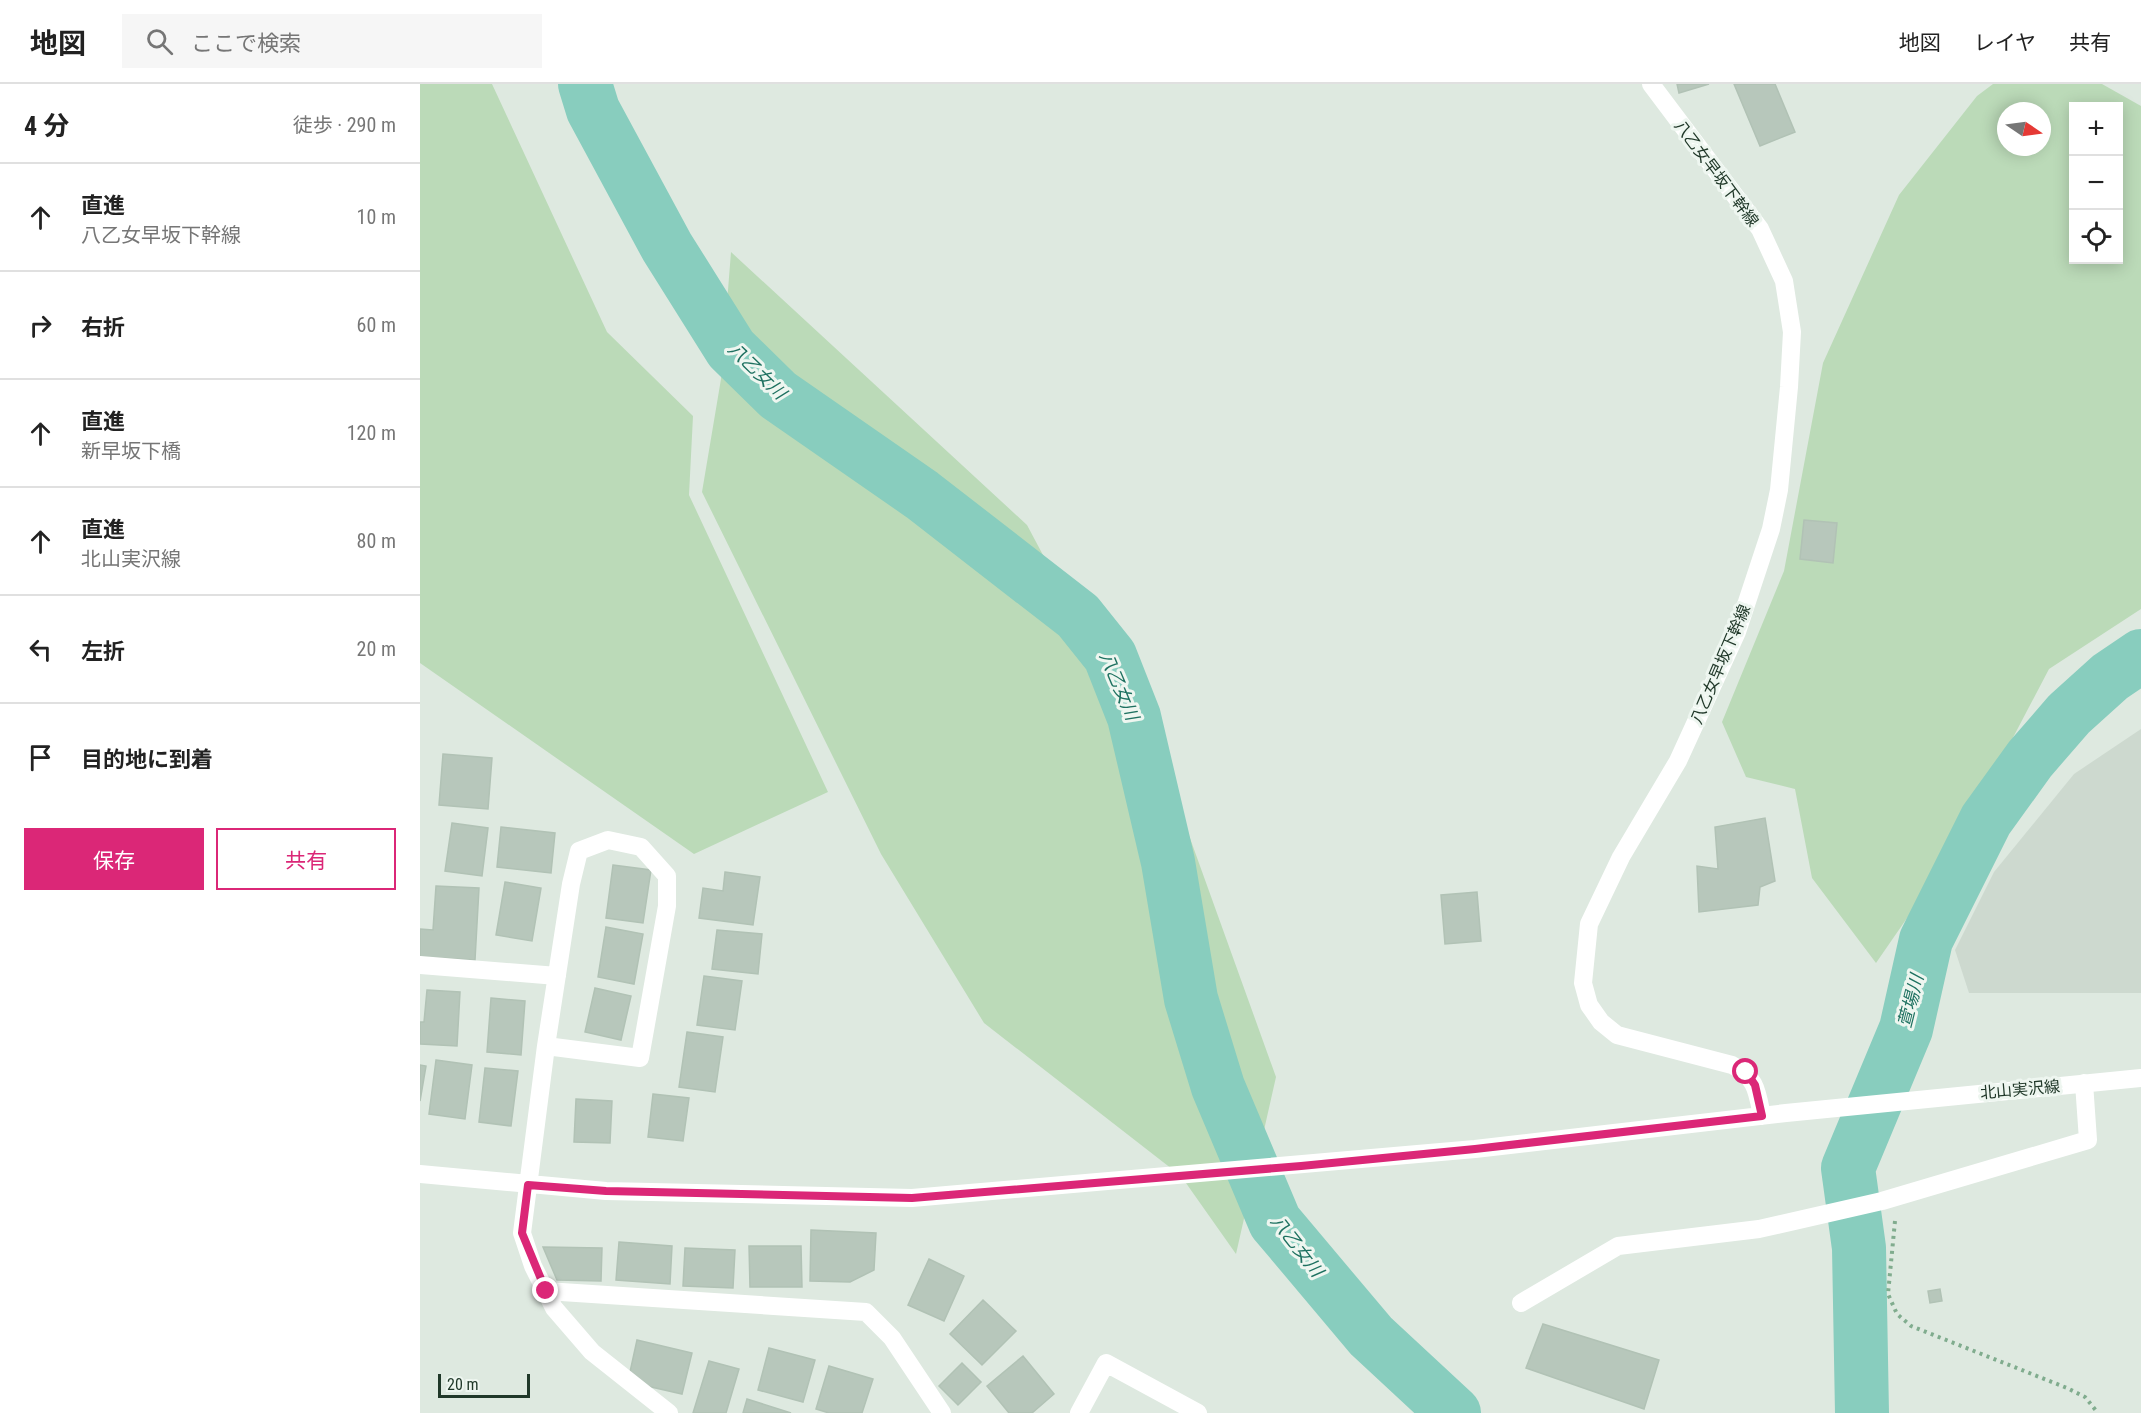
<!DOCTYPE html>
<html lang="ja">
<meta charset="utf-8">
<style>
body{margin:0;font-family:"Roboto Condensed","Noto Sans JP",sans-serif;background:#f6f6f6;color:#222}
.controls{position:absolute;right:18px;top:18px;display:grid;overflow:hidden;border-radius:0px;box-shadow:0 3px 15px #0003}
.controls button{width:54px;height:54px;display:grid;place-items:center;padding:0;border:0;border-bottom:2px solid #e0e0e0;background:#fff;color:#222;font:30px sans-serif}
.compass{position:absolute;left:1577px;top:18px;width:54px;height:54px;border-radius:50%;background:#fff;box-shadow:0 3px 15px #0003;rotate:103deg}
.scale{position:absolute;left:18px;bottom:15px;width:92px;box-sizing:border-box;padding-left:6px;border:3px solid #203829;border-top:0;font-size:16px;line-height:21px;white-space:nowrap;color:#203829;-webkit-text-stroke:4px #eef6f0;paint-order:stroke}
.stop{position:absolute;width:18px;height:18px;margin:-14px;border:4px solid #db2777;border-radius:50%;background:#fff}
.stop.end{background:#db2777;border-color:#fff;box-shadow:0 2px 6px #0008}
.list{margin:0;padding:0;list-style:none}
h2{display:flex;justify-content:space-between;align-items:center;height:78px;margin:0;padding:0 24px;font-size:26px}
h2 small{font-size:20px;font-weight:400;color:#767676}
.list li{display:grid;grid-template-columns:39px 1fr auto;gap:18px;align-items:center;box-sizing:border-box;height:108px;padding:0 24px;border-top:2px solid #e0e0e0}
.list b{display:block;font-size:22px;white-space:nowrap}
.list p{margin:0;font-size:20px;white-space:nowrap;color:#767676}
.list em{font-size:20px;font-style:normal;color:#767676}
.actions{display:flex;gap:12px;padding:18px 24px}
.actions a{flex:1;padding:14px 0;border:2px solid #db2777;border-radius:0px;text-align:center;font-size:21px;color:#db2777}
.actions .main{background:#db2777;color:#fff}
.icon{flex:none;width:33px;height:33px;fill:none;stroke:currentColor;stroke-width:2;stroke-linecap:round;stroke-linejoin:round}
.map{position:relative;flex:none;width:1721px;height:1329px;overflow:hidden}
header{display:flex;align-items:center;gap:36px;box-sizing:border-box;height:84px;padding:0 30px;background:#fff;border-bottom:2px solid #e0e0e0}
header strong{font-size:28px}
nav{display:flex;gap:33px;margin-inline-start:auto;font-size:21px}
.search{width:420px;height:54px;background:#f6f6f6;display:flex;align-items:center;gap:15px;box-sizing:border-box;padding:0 21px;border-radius:0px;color:#767676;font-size:22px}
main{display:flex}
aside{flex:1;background:#fff}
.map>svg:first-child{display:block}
</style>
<header>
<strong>地図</strong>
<div class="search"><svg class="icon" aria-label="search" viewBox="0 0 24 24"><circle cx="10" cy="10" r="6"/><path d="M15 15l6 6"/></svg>ここで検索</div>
<nav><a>地図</a><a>レイヤ</a><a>共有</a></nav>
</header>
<main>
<aside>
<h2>4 分<small>徒歩 · 290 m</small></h2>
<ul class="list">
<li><svg class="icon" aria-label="ahead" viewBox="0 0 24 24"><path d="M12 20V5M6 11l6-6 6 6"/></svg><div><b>直進</b><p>八乙女早坂下幹線</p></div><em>10 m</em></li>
<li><svg class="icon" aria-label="right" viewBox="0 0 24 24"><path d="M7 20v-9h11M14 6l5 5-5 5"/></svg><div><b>右折</b></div><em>60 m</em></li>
<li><svg class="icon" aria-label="ahead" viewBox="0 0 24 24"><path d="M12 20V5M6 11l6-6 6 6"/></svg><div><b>直進</b><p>新早坂下橋</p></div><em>120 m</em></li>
<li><svg class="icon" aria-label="ahead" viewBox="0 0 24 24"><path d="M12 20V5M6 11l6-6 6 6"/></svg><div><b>直進</b><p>北山実沢線</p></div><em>80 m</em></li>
<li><svg class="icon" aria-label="left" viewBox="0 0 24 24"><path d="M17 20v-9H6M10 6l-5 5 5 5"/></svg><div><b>左折</b></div><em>20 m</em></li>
<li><svg class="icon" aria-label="arrive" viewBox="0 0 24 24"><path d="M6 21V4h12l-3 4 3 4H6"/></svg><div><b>目的地に到着</b></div></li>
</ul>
<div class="actions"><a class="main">保存</a><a>共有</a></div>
</aside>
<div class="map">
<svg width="1721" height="1329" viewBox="0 0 1721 1329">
<rect width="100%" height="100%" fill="#dee9e0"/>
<path fill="#cdd9cf" d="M1721,645V909H1549L1535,866L1574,788L1654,690Z"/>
<path fill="#bbdab8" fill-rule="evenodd" d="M0,0H72L187,248L273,332L269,411L408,708L274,770L0,579Z
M1573,0H1682L1721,22V525L1629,585L1534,766L1456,879L1392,794L1375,705L1326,693L1302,638L1364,487L1403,279L1479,111L1557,12ZM1654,22H1698V176H1654ZM1586,27H1622V63H1586Z
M311,168L607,441L762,732L856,993L816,1170L761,1092L564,939L461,770L282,408L301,295Z"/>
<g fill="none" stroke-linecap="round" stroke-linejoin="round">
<path stroke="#88cdbe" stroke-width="54" d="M165,0L173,26L247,163L311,265L358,311L502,411L658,532L690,572L714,633L748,778L771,915L798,1003L855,1138L951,1252L1034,1329
M1442,1329L1439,1164L1428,1084L1486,945L1506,856L1566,736L1610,675L1649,630L1690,593L1721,572"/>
</g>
<path fill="#b7c7bb" stroke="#b1c2b5" stroke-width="1.5" d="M1257,0H1289L1259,9Z
M1314,0H1355L1375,48L1340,62Z
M1384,436L1417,439L1413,479L1380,475Z
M23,670L72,674L68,725L19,721Z
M1345,734L1355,797L1340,803L1338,821L1279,828L1277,782L1298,785L1295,743Z
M32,739L68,744L62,792L25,787Z
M81,743L135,749L131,789L77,783Z
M193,781L231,786L223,839L186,834Z
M305,788L340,793L333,841L279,834L283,804L303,807Z
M85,798L121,804L112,857L76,851Z
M16,802L59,804L55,876L0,873V845L13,846Z
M1057,808L1061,857L1025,860L1021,811Z
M186,843L223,850L214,900L178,893Z
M297,846L342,850L338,890L292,885Z
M284,892L322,897L315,946L277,941Z
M175,904L211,912L201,956L165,948Z
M7,906L40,908L37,962L0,960V938H4Z
M71,914L105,917L101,971L67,968Z
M267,948L303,953L295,1008L259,1003Z
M16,976L52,981L45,1035L9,1030Z
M0,981L6,982L0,1017Z
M65,984L98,987L91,1042L59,1038Z
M233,1010L269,1014L263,1057L228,1053Z
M156,1015L192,1017L190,1059L154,1058Z
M391,1146L456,1149L454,1186L430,1198L390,1197Z
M199,1158L252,1162L250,1200L196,1196Z
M329,1162H381L382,1203H330Z
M123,1163L182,1164L181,1197L137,1196Z
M265,1164L315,1166L313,1204L263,1202Z
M509,1175L544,1192L524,1237L488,1221Z
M1520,1205L1522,1217L1510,1219L1508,1207Z
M563,1216L596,1247L562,1281L530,1250Z
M1123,1240L1239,1276L1224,1325L1106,1284Z
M217,1256L272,1269L262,1310L227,1302L210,1288Z
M349,1264L395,1276L383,1318L338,1306Z
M603,1272L634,1310L612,1329H589L567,1302Z
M289,1277L319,1285L306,1329H273Z
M542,1279L561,1298L538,1321L519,1302Z
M409,1282L453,1295L442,1329H409L396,1325Z
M327,1315L371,1329H323Z"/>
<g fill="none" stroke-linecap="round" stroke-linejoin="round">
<path stroke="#80ac8e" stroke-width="4" stroke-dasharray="3 4.5" stroke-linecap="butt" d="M1475,1137L1468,1210L1477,1230L1491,1242L1647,1304L1665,1313L1678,1329"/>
<path stroke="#fff" stroke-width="18" d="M1231,0L1340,145L1364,197L1372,248L1369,303L1359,406L1351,445L1317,548L1258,677L1201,773L1169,840L1163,899L1169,921L1181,938L1197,951L1312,981C1336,993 1337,1007 1342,1032
M0,881L137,892
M126,962L220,974L247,822V792L221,763L188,756L159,767L151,800L126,962L102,1149L113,1182L134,1224L172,1268L249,1329
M0,1090L186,1107L492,1114L1055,1065L1366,1029L1721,994
M126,1207L446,1228L472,1254L522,1329
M1101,1219L1198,1162L1339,1145L1462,1117L1668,1056L1664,999
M659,1329L686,1279L778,1329"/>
</g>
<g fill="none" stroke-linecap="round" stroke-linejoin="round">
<path stroke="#db2777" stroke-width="8" d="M126,1207L102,1149L108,1101L186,1107L492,1114L881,1082L1055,1065L1342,1032L1335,1001L1326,988"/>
</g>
<g text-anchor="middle" stroke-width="6" stroke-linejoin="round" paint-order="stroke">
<g font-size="16" fill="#203829" stroke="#eef6f0">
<text transform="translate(1297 89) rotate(53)" y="6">八乙女早坂下幹線</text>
<text transform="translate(1300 580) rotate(-67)" y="6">八乙女早坂下幹線</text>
<text transform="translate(1600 1005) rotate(-5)" y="6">北山実沢線</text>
</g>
<g font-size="18" font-style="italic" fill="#1e7160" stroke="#eef6f0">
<text transform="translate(337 287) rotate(44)" y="6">八乙女川</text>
<text transform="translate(699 602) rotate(67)" y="6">八乙女川</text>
<text transform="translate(1491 917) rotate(-76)" y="6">萱場川</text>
<text transform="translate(877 1162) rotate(52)" y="6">八乙女川</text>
</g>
</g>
</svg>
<div class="controls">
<button>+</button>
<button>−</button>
<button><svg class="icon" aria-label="locate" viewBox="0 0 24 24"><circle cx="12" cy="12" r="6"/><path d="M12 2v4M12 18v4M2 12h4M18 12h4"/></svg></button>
</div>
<svg class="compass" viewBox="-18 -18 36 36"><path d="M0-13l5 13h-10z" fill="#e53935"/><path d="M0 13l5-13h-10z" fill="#767676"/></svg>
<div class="scale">20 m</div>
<div class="stop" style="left:1326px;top:988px"></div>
<div class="stop end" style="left:126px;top:1207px"></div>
</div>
</main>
